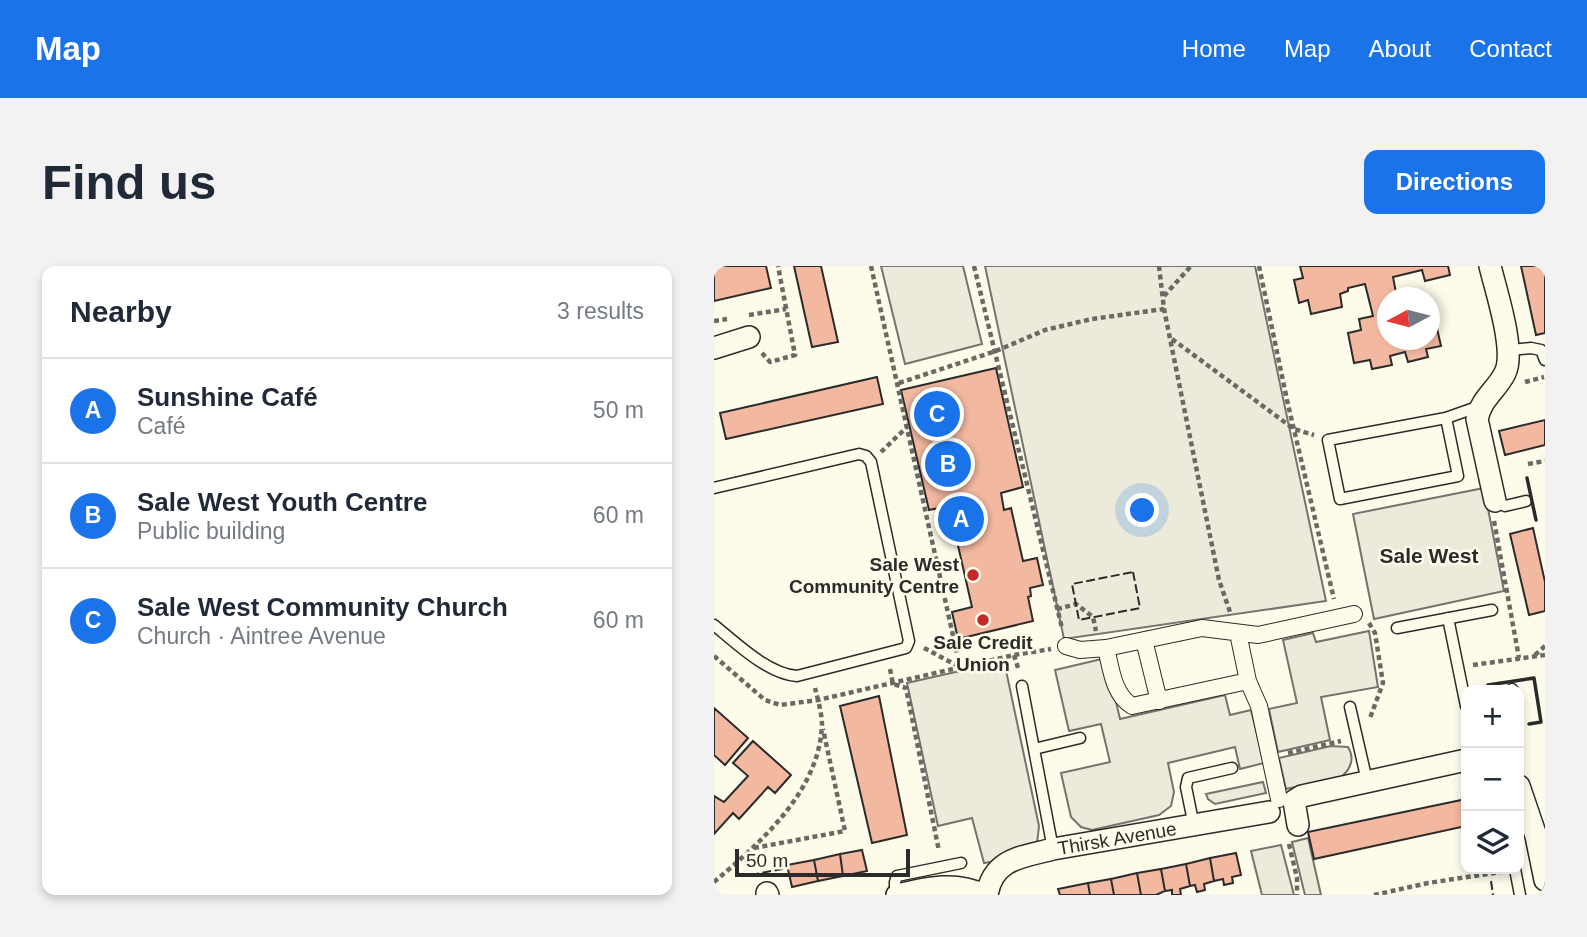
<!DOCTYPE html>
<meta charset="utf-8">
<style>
body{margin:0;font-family:Helvetica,sans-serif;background:#f2f2f3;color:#1f2937}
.controls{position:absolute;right:21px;bottom:21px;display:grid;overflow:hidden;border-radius:14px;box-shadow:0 4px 10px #0003}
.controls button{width:63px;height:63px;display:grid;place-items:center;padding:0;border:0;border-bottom:2px solid #e0e1e3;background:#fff;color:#1f2937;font:35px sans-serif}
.compass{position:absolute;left:663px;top:21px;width:63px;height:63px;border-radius:50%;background:#fff;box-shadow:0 4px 10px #0003;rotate:263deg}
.scale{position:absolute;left:21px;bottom:18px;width:175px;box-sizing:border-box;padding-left:7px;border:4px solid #2b2b2b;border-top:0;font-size:19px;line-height:24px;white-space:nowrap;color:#2b2b2b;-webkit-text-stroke:5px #fdfbea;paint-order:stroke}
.you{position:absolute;left:429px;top:245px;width:24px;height:24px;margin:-18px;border:5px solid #fff;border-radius:50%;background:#1a73e8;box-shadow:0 0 0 10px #1a73e833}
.badge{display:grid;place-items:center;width:46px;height:46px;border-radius:50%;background:#1a73e8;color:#fff;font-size:23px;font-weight:700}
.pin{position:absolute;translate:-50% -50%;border:4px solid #fff;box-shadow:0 2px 7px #0006}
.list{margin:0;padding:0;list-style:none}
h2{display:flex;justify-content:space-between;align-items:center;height:91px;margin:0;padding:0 28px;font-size:30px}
h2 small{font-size:23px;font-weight:400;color:#747a83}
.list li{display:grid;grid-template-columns:46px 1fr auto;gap:21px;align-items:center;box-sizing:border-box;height:105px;padding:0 28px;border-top:2px solid #e0e1e3}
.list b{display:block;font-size:26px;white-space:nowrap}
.list p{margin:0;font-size:23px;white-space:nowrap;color:#747a83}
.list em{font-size:23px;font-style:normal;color:#747a83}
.icon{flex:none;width:38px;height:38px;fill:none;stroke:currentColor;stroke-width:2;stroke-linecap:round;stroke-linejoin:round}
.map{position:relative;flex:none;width:831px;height:629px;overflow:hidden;border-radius:14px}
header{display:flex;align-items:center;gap:42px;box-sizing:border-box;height:98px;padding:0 35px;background:#1a73e8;color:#fff}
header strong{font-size:33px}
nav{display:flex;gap:38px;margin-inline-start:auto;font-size:24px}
.intro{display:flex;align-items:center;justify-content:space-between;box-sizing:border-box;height:168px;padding:0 42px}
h1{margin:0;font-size:49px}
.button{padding:18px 32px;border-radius:14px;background:#1a73e8;color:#fff;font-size:24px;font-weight:700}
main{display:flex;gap:42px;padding:0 42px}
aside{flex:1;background:#fff;border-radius:14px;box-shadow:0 4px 10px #0003}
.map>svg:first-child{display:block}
</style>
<header>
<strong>Map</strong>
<nav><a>Home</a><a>Map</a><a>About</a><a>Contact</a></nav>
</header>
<div class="intro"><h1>Find us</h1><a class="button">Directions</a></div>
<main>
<aside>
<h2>Nearby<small>3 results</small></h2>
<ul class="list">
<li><span class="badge">A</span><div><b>Sunshine Café</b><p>Café</p></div><em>50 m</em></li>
<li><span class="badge">B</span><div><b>Sale West Youth Centre</b><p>Public building</p></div><em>60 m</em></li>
<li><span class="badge">C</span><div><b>Sale West Community Church</b><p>Church · Aintree Avenue</p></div><em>60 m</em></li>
</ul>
</aside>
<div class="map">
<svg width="831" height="629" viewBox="0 0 831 629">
<rect width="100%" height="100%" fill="#fdfbea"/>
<path fill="#ecebdb" stroke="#74746e" stroke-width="2" d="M167,0H249L268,78L191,98Z
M271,0H541L612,335L350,373Z
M770,222L790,325L660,353L639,248Z
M655,365L664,421L607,431L616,474L564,486L555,443L583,437L569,374L599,367L602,376Z
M392,392L406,453L511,429L516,449L537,444L550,497L526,503L521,481L454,497L460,526L457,540L445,549L378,564L367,561L357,551L347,507L396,496L387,458L355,465L341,404Z
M290,395L325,560L323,577L288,594L270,597L258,552L224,560L193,417Z
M617,480L634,481C641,492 637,503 627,511L572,523L565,492Z
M549,516L552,527L501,538L494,533L492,528Z
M594,572L607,629H591L578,576Z
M567,579L580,629H548L537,585Z"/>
<path fill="#f2b8a0" stroke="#2b2b2b" stroke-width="2" d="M0,0H52L57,22L0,35Z
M80,0H107L124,76L98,81Z
M586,0H734L736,9L711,15L708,4L679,11L683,32H674V74H716V50L720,49L727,80L712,83L714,91L694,96L691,86L676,90L678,99L658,103L656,94L640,97L634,67L647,64L645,53L659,50L651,18L634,22V25L626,28L628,41L597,48L594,34L585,37L580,14L589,12Z
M807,0H831V67L822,69Z
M282,102L309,221L287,227L290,244L297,242L309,295L323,292L329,319L316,322L317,330L314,331L319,355L244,373L238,346L258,341L235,240L215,244L187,124Z
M163,111L169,138L12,173L6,147Z
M831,154V179L791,189L785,165Z
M819,262L831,316V345L815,349L796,268Z
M165,430L193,569L158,577L126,440Z
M0,442L34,472L11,499L0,489Z
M39,475L77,509L61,527L54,521L25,553L19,547L0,568V530L10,536L34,510L19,497Z
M752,533V560L600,593L594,566Z
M148,584L153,605L129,610L126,588Z
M522,587L527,609L518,611L519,617L510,619L509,613L500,615L496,592Z
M126,588L129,610L104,615L100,594Z
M496,592L500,615L490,618L491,624L483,626L481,619L476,620L472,598Z
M100,594L104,615L78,621L73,599Z
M472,598L476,620L466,623L467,629H458V624L451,625L447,603Z
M447,603L451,625L442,629H427L423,607Z
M423,607L427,629H400L397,613Z
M397,613L400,629H376L374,617Z
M374,617L376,629H346L344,623Z"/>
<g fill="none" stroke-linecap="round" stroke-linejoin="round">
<g stroke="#2b2b2b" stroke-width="13">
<path id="service" d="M796,84L817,82L827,84L831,94
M732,152L744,210L626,233L614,174L732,152L766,140
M0,222L145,188L152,190L157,196L195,375L192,382L83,410C54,408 22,377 0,359
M781,235L791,240L812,235
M734,352L752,440
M683,362L778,344
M308,420L339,583
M798,423V424
M636,441L653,515
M320,483L366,472
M480,560L472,521L474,512L518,502
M801,603L806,629
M181,629V616L183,610L247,597"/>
</g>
<g stroke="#2b2b2b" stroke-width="18">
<path id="pedestrian" d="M524,367L534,415L545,440L565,533
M430,374L445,435
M352,380L366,384L392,382L488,362L544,369L640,348
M392,382C397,402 399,428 418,440L534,415"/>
</g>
<g stroke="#2b2b2b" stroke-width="24">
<g id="minor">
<path d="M776,0C782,25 802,85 791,107C782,125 768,131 763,153L781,235"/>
<path d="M0,82L35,71"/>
<path d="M805,520L822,570L831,614"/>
<path d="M584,559L580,535L588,530L752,494"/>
<path d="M53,627L54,629"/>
<path d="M183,629C214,622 240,615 270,629"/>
<path id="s1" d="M273,629C279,592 309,591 339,583L555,546"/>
</g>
</g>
<path stroke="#6a6964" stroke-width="4.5" stroke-dasharray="5 3.5" stroke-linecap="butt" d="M157,0L246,401
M260,0L348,362
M445,0L450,43L505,314L516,346
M545,0L573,134L620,333
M450,30L477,0
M35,49L72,43
M0,55L13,53
M458,73L580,163L600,169
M48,87L56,96L81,89L64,0
M811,116L830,111
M185,117L282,85L331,64L378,53L450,43
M167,186L194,160
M814,198L831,195
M780,255L805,392
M343,343L362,338L379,351L382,365
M655,357L661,367L669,417L656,452
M210,382L246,401
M300,389L305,405
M821,389L831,380
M0,390L51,434L66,439L104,434L300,389L337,383
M759,399L831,389
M176,403L179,418L192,422L225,585
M574,487L627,475
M575,578L583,612V629
M40,582L131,565L109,463
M0,616C47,576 105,526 108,459C108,448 104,434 101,422
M660,629L714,617L787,606"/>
<use href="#service" stroke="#fdfbea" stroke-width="10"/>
<use href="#pedestrian" stroke="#fdfbea" stroke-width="16"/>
<use href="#minor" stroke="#fdfbea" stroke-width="21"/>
<path stroke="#2b2b2b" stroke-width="2" stroke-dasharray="9 3.5" stroke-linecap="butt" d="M419,306L426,342L365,354L358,318Z
M36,609L74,602
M777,615L779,629"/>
<path stroke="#2b2b2b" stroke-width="3.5" d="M813,212L822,254
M775,424L774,419L820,412L827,456L815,458"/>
</g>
<g fill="#c62828" stroke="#fdfbea" stroke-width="2.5">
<circle cx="259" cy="309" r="7"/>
<circle cx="269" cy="354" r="7"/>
</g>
<g text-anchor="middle" stroke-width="5" stroke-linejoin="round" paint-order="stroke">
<g font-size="19" font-weight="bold" fill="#2b2b2b" stroke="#fdfbea" text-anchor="end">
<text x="245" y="305">Sale West<tspan x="245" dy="22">Community Centre</tspan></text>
<text x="269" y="383" text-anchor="middle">Sale Credit<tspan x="269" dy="22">Union</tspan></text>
</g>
<g font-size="19" fill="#2b2b2b" stroke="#fdfbea">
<text dy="7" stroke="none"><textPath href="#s1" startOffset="152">Thirsk Avenue</textPath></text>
</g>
<g font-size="21" font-weight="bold" fill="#2b2b2b" stroke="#fdfbea">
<text x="715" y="297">Sale West</text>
</g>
</g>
</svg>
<div class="controls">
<button>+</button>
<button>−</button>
<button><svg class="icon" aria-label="layers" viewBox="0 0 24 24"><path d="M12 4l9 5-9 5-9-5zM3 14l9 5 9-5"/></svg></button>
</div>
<svg class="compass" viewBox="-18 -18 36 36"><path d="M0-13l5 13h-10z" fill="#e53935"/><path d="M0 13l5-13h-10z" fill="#747a83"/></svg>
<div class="scale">50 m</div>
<div class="you"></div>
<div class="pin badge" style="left:247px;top:253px">A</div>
<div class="pin badge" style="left:234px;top:198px">B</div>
<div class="pin badge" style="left:223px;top:148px">C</div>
</div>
</main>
